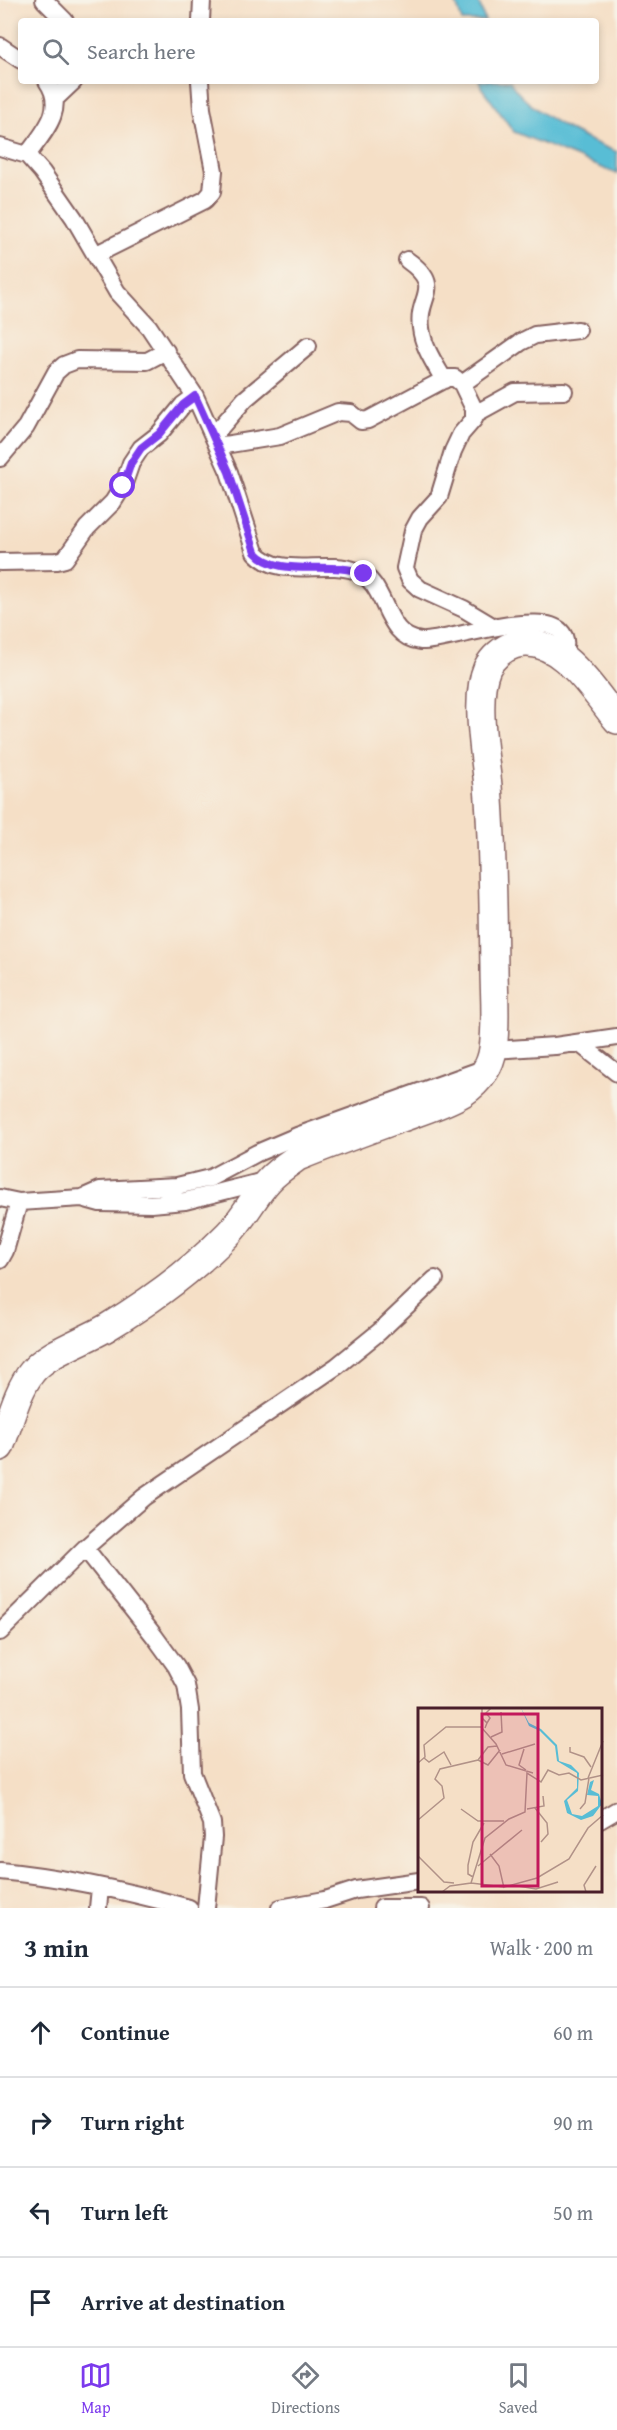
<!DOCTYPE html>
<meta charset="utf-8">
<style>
body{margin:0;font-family:"Gentium Book Plus",serif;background:#f2f2f3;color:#1f2937}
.stop{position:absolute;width:18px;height:18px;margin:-14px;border:4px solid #7c3aed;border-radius:50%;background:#fff}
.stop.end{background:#7c3aed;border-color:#fff;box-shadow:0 2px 6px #0008}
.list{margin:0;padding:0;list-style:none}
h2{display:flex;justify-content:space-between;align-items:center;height:78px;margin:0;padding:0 24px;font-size:26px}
h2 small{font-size:20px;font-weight:400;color:#747a83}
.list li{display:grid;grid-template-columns:39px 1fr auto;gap:18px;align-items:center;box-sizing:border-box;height:90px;padding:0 24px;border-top:2px solid #e0e1e3}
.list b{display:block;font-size:22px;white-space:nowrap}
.list em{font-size:20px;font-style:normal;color:#747a83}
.icon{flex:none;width:33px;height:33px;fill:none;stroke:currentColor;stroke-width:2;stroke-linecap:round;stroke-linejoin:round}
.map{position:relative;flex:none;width:617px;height:1908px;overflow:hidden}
.search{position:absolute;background:#fff;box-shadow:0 3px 9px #0003;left:18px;right:18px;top:18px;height:66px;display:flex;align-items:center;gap:15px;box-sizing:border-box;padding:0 21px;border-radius:6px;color:#747a83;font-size:22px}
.sheet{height:438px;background:#fff}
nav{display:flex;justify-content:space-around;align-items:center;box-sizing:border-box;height:84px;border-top:2px solid #e0e1e3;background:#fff;font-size:16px;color:#747a83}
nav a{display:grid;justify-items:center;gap:3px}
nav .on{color:#7c3aed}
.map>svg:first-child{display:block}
</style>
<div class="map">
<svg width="617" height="1908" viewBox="0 0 617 1908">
<rect width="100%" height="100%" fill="#f7f3e8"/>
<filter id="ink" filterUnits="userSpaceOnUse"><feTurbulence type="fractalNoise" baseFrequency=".0167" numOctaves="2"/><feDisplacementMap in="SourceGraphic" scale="12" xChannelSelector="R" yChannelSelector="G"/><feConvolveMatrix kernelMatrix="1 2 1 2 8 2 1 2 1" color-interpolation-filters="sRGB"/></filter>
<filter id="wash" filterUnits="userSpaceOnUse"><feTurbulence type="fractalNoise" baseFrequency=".008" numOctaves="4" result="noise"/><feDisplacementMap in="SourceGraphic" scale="24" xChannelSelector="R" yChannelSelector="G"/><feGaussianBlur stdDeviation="1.35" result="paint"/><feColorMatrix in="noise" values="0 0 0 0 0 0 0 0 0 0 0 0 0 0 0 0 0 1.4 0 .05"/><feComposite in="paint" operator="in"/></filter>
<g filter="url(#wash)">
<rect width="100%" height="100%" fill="#f5dfc6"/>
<path fill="#58bdd5" stroke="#516e80" stroke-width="1.5" d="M455,0H478L485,21H462Z
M479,81H510C526,111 586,140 617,152V174L514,132L481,87Z"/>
</g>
<g filter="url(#ink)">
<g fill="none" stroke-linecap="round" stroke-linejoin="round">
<g stroke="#866261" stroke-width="20">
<path id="minor" d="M44,0L65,21
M201,21L202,0
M0,46L21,60
M56,98L74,81
M0,147L27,155L42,172L74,218L117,292L149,327L195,396L229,472L255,552C280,580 323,559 356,571C389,583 382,637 421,641C444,644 585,591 563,656
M27,155C44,132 67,109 47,81
M97,254L205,200L212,192L214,171L202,109L200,81
M407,260C446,288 416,296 421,328C423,347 435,364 444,380
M462,384L474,409V419L461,434L453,451L439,497L420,518L413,531L405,568L410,580L420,589L464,609L494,627
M475,414L515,392L564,391
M214,435L245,399L308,346
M218,446L280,436L338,412L351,413L361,421L368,420L447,378H455L462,384L521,342L535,335L578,330
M0,458L26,427L56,372L64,365L77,360L147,361L166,351
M0,562L57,561L65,559L87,528L113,502L123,486L131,463L141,448L159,434L183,405L195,396
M580,1044L617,1073
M493,1050L555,1046L617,1037
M0,1198L19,1202L82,1198L100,1203L151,1204L185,1201L268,1180
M82,1198L100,1190L177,1186L210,1178L257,1153L297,1136L483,1069
M0,1260L5,1251L19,1202
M85,1548L155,1637L176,1666L186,1685L190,1710L192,1773L212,1823L213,1837L206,1908
M0,1632L85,1548L144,1497L337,1366L379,1332L435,1279
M600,1820L617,1810
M0,1871C64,1877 127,1891 189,1908
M98,1908L100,1888
M280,1908L325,1900L356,1890L419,1881
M382,1908H421"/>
</g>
<g stroke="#866261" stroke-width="30">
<path id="trunk" d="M0,1447C9,1425 17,1390 32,1372C47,1353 84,1341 106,1328C149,1302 193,1270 228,1234C244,1218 254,1196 269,1180C277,1171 288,1164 298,1157C330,1144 363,1132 396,1120C418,1112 443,1105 463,1093C472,1087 479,1080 485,1071C489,1065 492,1056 493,1049C497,1023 494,994 494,968C493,907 493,846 488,786C485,754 474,698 487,668C492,658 503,648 514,645C558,631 593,691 617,720"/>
</g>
<use href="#minor" stroke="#fff" stroke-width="16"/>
<use href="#trunk" stroke="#fff" stroke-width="27"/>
</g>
</g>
<g fill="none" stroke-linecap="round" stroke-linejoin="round" filter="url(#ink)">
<path stroke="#7c3aed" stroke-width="8" d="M123,486L131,463L141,448L159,434L183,405L195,396L229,472L255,552C280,580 330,559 364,574"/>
</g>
<g transform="translate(418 1708)">
<rect width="184" height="184" fill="#f5dfc6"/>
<path d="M103,0L111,15L123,21L139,37L141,53L153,57L161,65L160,83L149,92L154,106L164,108L180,98V88L169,87L172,74L176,72L173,82L181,86L184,96L175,108L163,112L149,105L146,93L159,80V65L139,53L137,38L122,23L111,18Z" fill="#58bdd5"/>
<path fill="none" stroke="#b19288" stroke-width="1.5" d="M64,0V10L69,15L67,20M69,15L72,10L68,5L73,0M73,29L84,24L83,4M152,39V44L166,49L173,59M106,41L101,57L108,62M84,46L117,36M6,50L11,54L26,44L33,57M60,52L70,57L82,42M0,55L7,49L6,37L28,19H63L78,36L88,57L115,65M170,70L185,33M117,100L129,115L130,126L123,134M43,101L60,113H86M109,101L126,98L125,88M162,101L167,95L171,70M0,112L26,90L24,78L17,71L22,61L60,52L70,39L79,38M72,146L81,158L86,180M0,148L26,174L36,175M60,158L104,122M55,169L50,166V157L55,134L66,115M53,175L86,179L119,170L151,151L170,120L185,107M100,178L118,181L140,174M24,184L32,178L53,175L67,130L91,111L107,104L109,65L123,74L130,62L141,67L151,65L163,72L185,67M168,184L166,177L178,158"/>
<path fill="#c2185b" fill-opacity="0.15" stroke="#c2185b" stroke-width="3" d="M64,6H120V178H64Z"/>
<rect width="184" height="184" fill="none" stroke="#4a1f2b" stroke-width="3"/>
</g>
</svg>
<div class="stop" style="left:123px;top:486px"></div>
<div class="stop end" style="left:364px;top:574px"></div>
<div class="search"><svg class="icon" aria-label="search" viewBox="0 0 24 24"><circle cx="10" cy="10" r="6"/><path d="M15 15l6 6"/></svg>Search here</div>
</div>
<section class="sheet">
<h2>3 min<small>Walk · 200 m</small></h2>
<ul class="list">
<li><svg class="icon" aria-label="ahead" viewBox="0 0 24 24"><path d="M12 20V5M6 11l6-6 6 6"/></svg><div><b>Continue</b></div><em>60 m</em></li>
<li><svg class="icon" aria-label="right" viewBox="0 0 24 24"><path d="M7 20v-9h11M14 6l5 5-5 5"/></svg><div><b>Turn right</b></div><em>90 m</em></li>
<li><svg class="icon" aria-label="left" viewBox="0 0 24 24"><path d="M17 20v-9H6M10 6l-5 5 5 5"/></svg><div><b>Turn left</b></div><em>50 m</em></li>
<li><svg class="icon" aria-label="arrive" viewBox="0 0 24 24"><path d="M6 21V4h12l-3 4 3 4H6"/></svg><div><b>Arrive at destination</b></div></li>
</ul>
</section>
<nav>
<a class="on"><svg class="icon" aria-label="map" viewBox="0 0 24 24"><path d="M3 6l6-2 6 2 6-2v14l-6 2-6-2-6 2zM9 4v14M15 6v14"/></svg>Map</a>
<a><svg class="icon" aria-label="directions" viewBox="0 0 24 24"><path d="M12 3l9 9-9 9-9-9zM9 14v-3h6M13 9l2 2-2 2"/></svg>Directions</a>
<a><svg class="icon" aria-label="saved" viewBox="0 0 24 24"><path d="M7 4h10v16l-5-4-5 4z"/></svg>Saved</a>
</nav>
